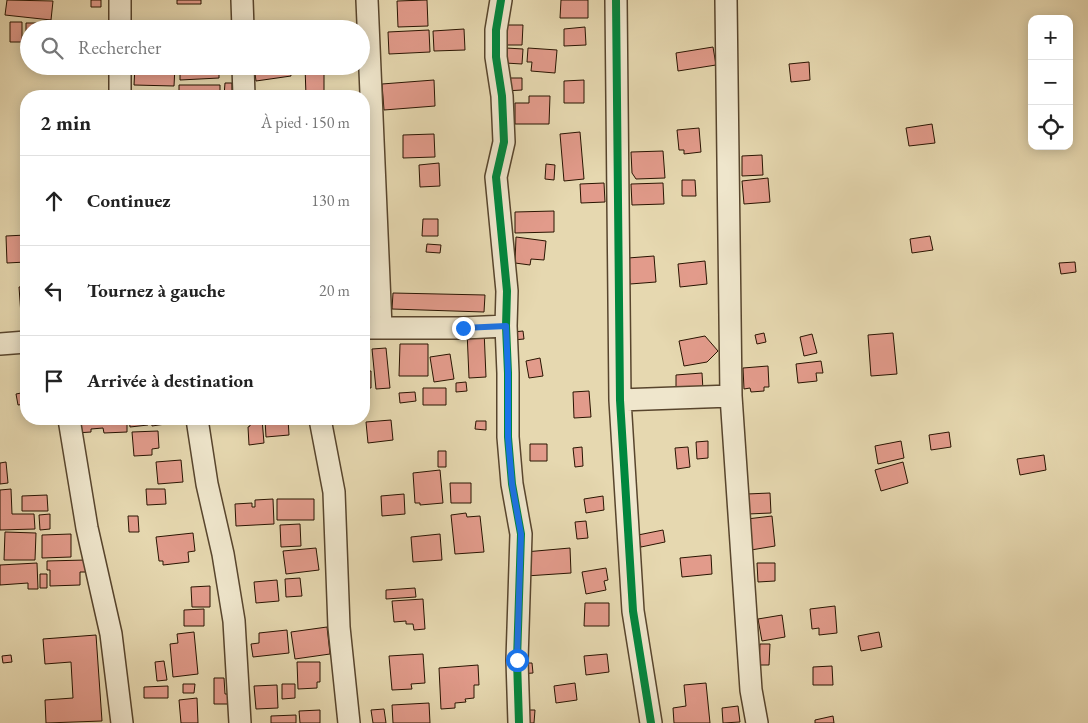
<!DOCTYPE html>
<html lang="fr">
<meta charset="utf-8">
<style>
body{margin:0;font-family:"EB Garamond",serif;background:#f6f6f6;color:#222}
.controls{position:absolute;right:15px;top:15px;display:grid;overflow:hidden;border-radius:10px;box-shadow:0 2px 12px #0003}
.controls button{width:45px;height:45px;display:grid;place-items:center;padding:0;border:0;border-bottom:1px solid #e0e0e0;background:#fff;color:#222;font:25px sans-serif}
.stop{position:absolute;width:15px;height:15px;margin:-11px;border:4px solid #1a73e8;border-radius:50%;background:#fff}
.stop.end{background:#1a73e8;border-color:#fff;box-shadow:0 1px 5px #0008}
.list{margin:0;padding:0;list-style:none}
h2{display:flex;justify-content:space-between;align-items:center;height:65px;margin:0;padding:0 20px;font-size:21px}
h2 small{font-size:16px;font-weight:400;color:#767676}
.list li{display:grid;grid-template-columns:32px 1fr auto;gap:15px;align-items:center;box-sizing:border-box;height:90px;padding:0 20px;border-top:1px solid #e0e0e0}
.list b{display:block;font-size:19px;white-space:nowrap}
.list em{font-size:16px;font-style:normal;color:#767676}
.icon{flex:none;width:28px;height:28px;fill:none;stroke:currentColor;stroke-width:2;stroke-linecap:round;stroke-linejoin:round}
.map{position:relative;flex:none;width:1088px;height:723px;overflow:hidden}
.search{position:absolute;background:#fff;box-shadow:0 2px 12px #0003;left:20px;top:20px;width:350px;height:55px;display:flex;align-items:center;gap:12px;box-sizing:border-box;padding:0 18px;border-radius:28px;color:#767676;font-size:19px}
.panel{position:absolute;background:#fff;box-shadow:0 2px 12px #0003;left:20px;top:90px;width:350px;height:335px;border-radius:20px}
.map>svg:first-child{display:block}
</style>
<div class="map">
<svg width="1088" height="723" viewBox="0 0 1088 723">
<rect width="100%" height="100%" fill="#e6d8b0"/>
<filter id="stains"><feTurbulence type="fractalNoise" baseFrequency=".004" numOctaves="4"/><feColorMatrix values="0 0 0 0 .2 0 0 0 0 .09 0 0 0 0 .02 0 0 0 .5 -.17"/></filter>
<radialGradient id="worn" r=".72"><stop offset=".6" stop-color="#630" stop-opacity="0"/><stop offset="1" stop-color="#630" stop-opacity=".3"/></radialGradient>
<path fill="#e29b8b" stroke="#291401" d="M7,0L53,1L51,20L5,15Z
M91,0H101V7H91Z
M177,0H201V4H177Z
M427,0L428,26L398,27L397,1Z
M561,0H588V18H560Z
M10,22H22V42H10Z
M26,23H58V29H29V46H26Z
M63,24L81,25V29H63Z
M308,24L335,26L334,29H308Z
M506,25H523L522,45H506Z
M585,27L586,45L564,46V29Z
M464,29L465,50L434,51L433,31Z
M429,30L430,52L389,54L388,32Z
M713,47L716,65L678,71L676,53Z
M506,48L523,49L522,64L505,63Z
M528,48L557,50L555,73L531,71L532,62H527Z
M809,62L810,80L791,82L789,64Z
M135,66H175L174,86L134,85Z
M180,66H219V78L180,80Z
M254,66H290L291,76L256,81Z
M305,66H324V96H306Z
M329,66H351L350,71H329Z
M504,78H522V90L505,91Z
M434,80L435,106L384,110L382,84Z
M584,80V103H564V81Z
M225,83H232V96H224Z
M179,85H220V96H179Z
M529,96H550L549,124H515V103H529Z
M932,124L935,143L909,146L906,128Z
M699,128L701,152L684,154V150H679L677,130Z
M580,132L584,179L564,181L560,134Z
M434,134L435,157L403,158V135Z
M22,143H26V172H22Z
M663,151L665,178L636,179L632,173L631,152Z
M762,155L763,175L742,176V156Z
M439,163L440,186L420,187L419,165Z
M546,164L555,165L554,180L545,179Z
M768,178L770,202L744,204L742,181Z
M682,180H695L696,196H682Z
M604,183L605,202L581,203L580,184Z
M663,183L664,204L632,205L631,184Z
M554,211V232L515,233V212Z
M423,219H438V236H422Z
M26,235V262L7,263L6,236Z
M930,236L933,250L912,253L910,239Z
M516,237L546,241L544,260L531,259L530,265L515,263Z
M427,244L441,245L440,253L426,252Z
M654,256L656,282L630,284L628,258Z
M364,260L367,295H364Z
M705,261L707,284L680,287L678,264Z
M1075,262L1076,272L1061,274L1059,263Z
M26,286V315H21L19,287Z
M393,293L485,295L484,312L392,309Z
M484,330L486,377L469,378L467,331Z
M523,331L524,339L513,340V332Z
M764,333L766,342L757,344L755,335Z
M893,333L897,374L871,376L868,335Z
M812,334L817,353L804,356L800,337Z
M705,336L718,351L707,362L684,366L679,341Z
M400,344H428V376H399Z
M386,348L390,388L376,389L372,349Z
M450,354L454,379L434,382L430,357Z
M540,358L543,376L529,378L526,361Z
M821,361L823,373H816L817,381L798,383L796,364Z
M768,366L769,387H764V391L751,392L750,388L744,389L743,368Z
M364,371H371V388H364Z
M702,373L703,390L676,391V375Z
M466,382L467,391L456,392V383Z
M423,388H446V405H423Z
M589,391L591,417L574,418L573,392Z
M26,392V404L18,405L16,394Z
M415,392L416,401L400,403L399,393Z
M76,419H127V432L104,433L103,428L91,429V432L76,433Z
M129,419H148V425L130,427Z
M151,419H178L179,422L152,426Z
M250,419H262L264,443L249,445L248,427L250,426Z
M265,419H288L289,435L266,437Z
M391,420L393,440L368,443L366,422Z
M476,421H486V430L475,429Z
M158,431L159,448L152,449V455L134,456L132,432Z
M949,432L951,447L931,450L929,435Z
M708,441V458L697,459L696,442Z
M901,441L904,458L878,464L875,446Z
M530,444H547V461H530Z
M582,447L583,466L575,467L573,448Z
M688,447L690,467L677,469L675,448Z
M438,451H446V467H438Z
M1044,455L1046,470L1020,475L1017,459Z
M181,460L183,482L158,484L156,462Z
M6,462L8,483L0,484V463Z
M903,462L908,483L881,491L875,470Z
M440,470L443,503L420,505V503H415L413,473Z
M450,483H471V503H451Z
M11,489L12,514H34L35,529L0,530V490Z
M146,489H165L166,504L147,505Z
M770,493L771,513L748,514L747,494Z
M404,494L405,514L382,516L381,496Z
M47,495L48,511H22V496Z
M603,496L604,510L586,513L584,499Z
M273,499L274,524L236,526L235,504L252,503V507H255V500Z
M277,499H314V520H277Z
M466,513L467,517L480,516L484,552L455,554L451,515Z
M50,514V529L40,530L39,515Z
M128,516H138L139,532H129Z
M772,516L775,546L751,550L747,519Z
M586,521L588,538L577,539L575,522Z
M300,524L301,546L281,547L280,525Z
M663,530L665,542L641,547L638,535Z
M5,532L36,533L35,560H4Z
M193,533L195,551L188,552L189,562L163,565V561H159L156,537Z
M71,534V557L42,558V535Z
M440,534L442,560L413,562L411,537Z
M316,548L319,570L286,574L283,551Z
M570,548L571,573L526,576L525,552Z
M711,555L712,574L682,577L680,558Z
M85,560L86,572H80V585L50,586V570H47V561Z
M37,563L38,589H28V583L0,585V565Z
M757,563H775V581L758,582Z
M606,568L608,580L604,581L606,590L586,594L582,572Z
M40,574H47V588H40Z
M300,578L302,596L286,597L285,579Z
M277,580L279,601L256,603L254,582Z
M210,586V607H192L191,587Z
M415,588L416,597L386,599V590Z
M423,599L425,629L414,630L413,624H406V621L394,622L392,601Z
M585,603H609V626H584Z
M835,606L837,633L819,635V628L812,629L810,609Z
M204,609V626H184V610Z
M782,615L785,637L762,641L758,619Z
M327,627L330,654L295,659L291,632Z
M287,630L289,653L253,657L251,644L259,643V633Z
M194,632L198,674L173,677L170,644L178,643L177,634Z
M879,632L882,647L861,651L858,636Z
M96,635L102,721L46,723L45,700L73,698L71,662L45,664L43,639Z
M760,644H770L769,665H759Z
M423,654L425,683L411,684L412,689L392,690L389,656Z
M607,654L609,672L586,675L584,656Z
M11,655L12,662L3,663L2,656Z
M164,661L167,680L157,681L155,662Z
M297,662H320V682H317V688L298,689Z
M518,663H532L533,673L519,674Z
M478,665L479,685H474V698L465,699L466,702L455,703V708L441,709L439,668Z
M832,666L833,685H813V667Z
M214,678H224L225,694H233V704H214Z
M575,683L577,700L556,703L554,686Z
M706,683L710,723H674L673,708L686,706L684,685Z
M183,684H195L194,693H183Z
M282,684H295V698L282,699Z
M277,685L278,708L256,709L254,686Z
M168,686V698H144V687Z
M197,698L198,723H181L179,700Z
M429,703L430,723H393L392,705Z
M738,706L740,722L723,723L722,708Z
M384,709L386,723H373L371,710Z
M320,710V723H300L299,711Z
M521,710H535L534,723H520Z
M296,715V723H271V716Z
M833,716L834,723H815V720Z"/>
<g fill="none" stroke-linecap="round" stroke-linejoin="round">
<g stroke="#58452d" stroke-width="24">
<path id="minor" d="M120,0V29
M242,0L243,29
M367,0L381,327
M501,0L496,30V57L502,96L504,142L496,177L507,291L506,326L508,373V437L512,484L521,534L517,660L519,723
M616,0L620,400L633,611L651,723
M120,66V96
M243,66L244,96
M364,328H463L506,326
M0,344L26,342
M731,396L751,690L757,723
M620,400L731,396L726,0
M69,419L87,528L111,634L122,723
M197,419L207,484L223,554L234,621L240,723
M320,419L334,492L339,627L349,723"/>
</g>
<use href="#minor" stroke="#efe6cc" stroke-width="21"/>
<g stroke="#efe6cc" stroke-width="11">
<path id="cycleway" d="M501,0L496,30V57L502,96L504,142L496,177L507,291L506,326L508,373V437L512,484L521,534L517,660L519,723
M616,0L620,400L633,611L651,723"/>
</g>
<use href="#cycleway" stroke="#00873e" stroke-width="8"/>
</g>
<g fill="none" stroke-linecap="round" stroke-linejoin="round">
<path stroke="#1a73e8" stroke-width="6" d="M463,328L506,326L508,373V437L512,484L521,534L517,660"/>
</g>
<rect width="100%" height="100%" filter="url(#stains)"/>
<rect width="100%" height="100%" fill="url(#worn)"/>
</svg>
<div class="controls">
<button>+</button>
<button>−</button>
<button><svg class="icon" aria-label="locate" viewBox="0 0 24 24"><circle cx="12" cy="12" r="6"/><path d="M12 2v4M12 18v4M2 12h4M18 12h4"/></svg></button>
</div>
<div class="stop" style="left:517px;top:660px"></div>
<div class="stop end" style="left:463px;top:328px"></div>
<div class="search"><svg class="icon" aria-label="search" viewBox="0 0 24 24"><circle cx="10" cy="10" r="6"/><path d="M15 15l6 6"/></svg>Rechercher</div>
<section class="panel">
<h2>2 min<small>À pied · 150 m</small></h2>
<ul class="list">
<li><svg class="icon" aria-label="ahead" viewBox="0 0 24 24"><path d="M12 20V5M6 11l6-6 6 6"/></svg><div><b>Continuez</b></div><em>130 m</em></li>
<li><svg class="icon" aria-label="left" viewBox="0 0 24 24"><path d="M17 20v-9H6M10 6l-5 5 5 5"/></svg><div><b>Tournez à gauche</b></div><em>20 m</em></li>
<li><svg class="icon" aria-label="arrive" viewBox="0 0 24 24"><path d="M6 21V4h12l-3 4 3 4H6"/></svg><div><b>Arrivée à destination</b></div></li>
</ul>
</section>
</div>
